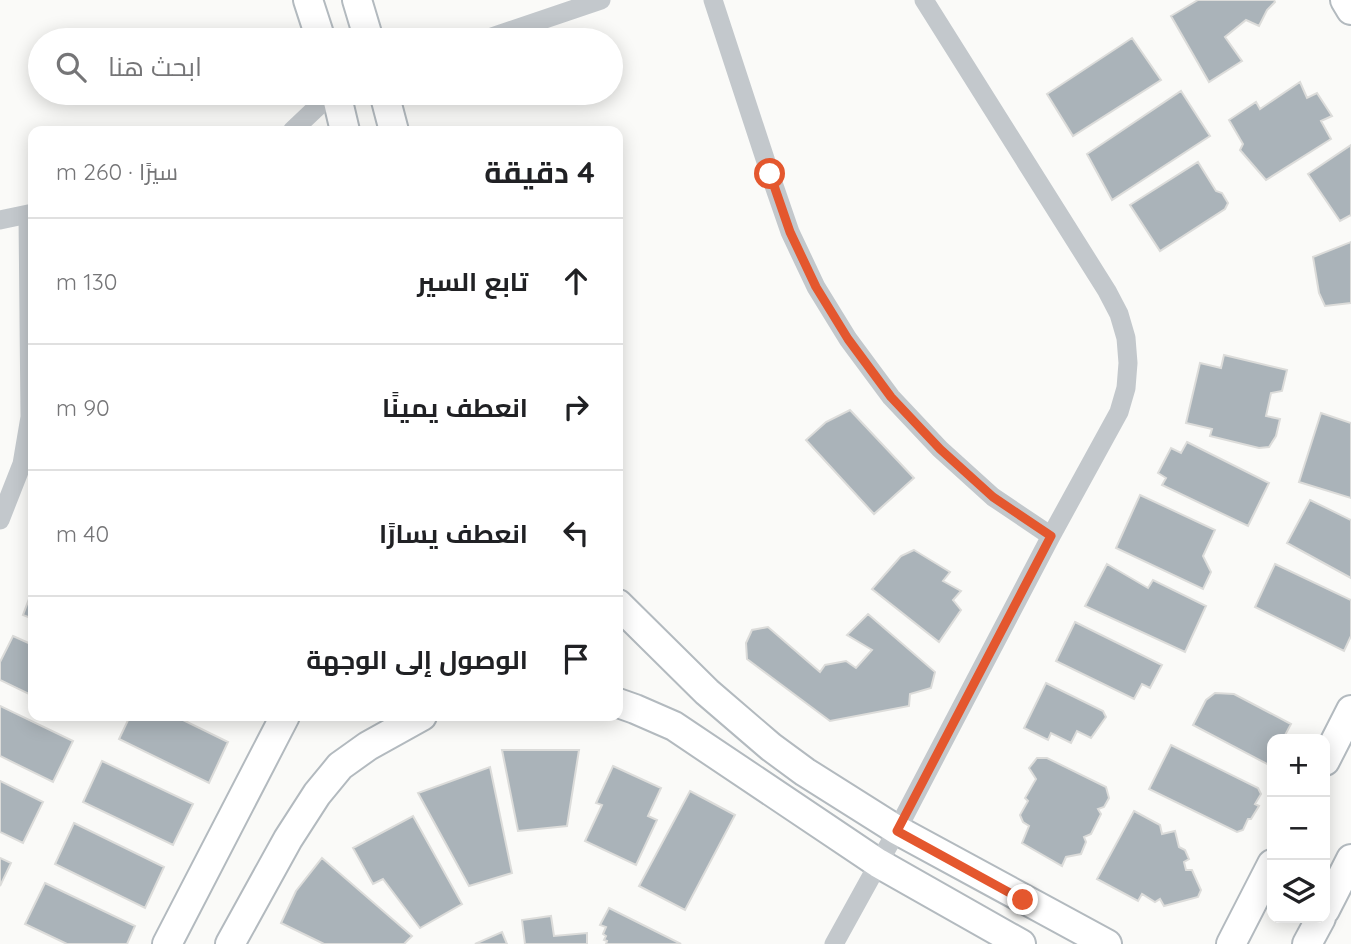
<!DOCTYPE html>
<html lang="ar">
<meta charset="utf-8">
<style>
body{margin:0;font-family:Quicksand,Cairo,sans-serif;background:#f2f2f2;color:#202124;direction:rtl}
.controls{position:absolute;right:21px;bottom:21px;display:grid;overflow:hidden;border-radius:14px;box-shadow:0 4px 18px #0003}
.controls button{width:63px;height:63px;display:grid;place-items:center;padding:0;border:0;border-bottom:2px solid #e0e0e0;background:#fff;color:#202124;font:35px sans-serif}
.stop{position:absolute;width:21px;height:21px;margin:-16px;border:5px solid #e4572e;border-radius:50%;background:#fff}
.stop.end{background:#e4572e;border-color:#fff;box-shadow:0 2px 7px #0008}
.list{margin:0;padding:0;list-style:none}
h2{display:flex;justify-content:space-between;align-items:center;height:91px;margin:0;padding:0 28px;font-size:30px}
h2 small{font-size:23px;font-weight:400;color:#757577}
.list li{display:grid;grid-template-columns:46px 1fr auto;gap:21px;align-items:center;box-sizing:border-box;height:126px;padding:0 28px;border-top:2px solid #e0e0e0}
.list b{display:block;font-size:26px;white-space:nowrap}
.list em{font-size:23px;font-style:normal;color:#757577}
.icon{flex:none;width:38px;height:38px;fill:none;stroke:currentColor;stroke-width:2;stroke-linecap:round;stroke-linejoin:round}
.map{position:relative;flex:none;width:1351px;height:944px;overflow:hidden;direction:ltr}
.search{position:absolute;background:#fff;box-shadow:0 4px 18px #0003;left:28px;top:28px;width:595px;height:77px;display:flex;align-items:center;gap:18px;box-sizing:border-box;padding:0 24px;border-radius:38px;color:#757577;font-size:26px}
.panel{position:absolute;background:#fff;box-shadow:0 4px 18px #0003;left:28px;top:126px;width:595px;height:595px;border-radius:14px;direction:rtl}
.map>svg:first-child{display:block}
</style>
<div class="map">
<svg width="1351" height="944" viewBox="0 0 1351 944">
<rect width="100%" height="100%" fill="#fafaf8"/>
<path fill="#aab3b9" stroke="#dcdcda" stroke-width="2" d="M1198,0H1274L1275,2L1267,10L1259,26L1246,20L1225,37L1242,61L1209,82L1171,16Z
M1132,38L1161,80L1073,136L1047,94Z
M1300,82L1307,98L1317,93L1332,116L1321,121L1331,139L1266,180L1240,150L1243,144L1229,120L1256,102L1260,109Z
M1181,91L1210,136L1112,200L1087,154Z
M1351,145V215L1340,221L1308,174Z
M1198,162L1216,191L1222,193L1228,203L1225,209L1160,251L1130,205Z
M1351,242V303L1325,306L1319,293L1313,257Z
M1224,355L1287,370L1282,391L1271,393L1266,416L1280,419L1276,436L1269,447L1259,448L1210,436L1212,429L1186,423L1200,363L1221,368Z
M850,410L914,478L874,514L806,440L826,422Z
M1321,413L1351,423V498L1299,482Z
M1187,442L1269,483L1248,526L1162,485L1166,478L1158,473L1171,448L1181,453Z
M1140,495L1215,530L1203,556L1211,572L1203,589L1116,548Z
M1310,500L1351,520V578L1287,543Z
M914,550L950,572L943,581L961,591L953,600L961,610L939,642L872,589L901,556Z
M1107,564L1148,588L1153,580L1206,606L1185,652L1085,606Z
M1275,564L1351,600V636L1344,651L1255,607Z
M29,599L33,601V619L23,615Z
M868,614L935,672L931,688L910,694L909,706L830,721L747,659L746,643L752,630L768,627L820,672L825,665L846,661L856,668L872,650L847,635Z
M1075,622L1162,665L1150,688L1142,684L1134,699L1056,661Z
M13,636L33,645V696L0,680V662Z
M1046,683L1103,711L1106,717L1091,738L1077,731L1071,743L1051,733L1048,740L1024,728Z
M1215,693L1234,694L1291,724L1283,739H1272V759L1269,765L1193,725L1206,700Z
M0,706L73,741L53,782L0,756Z
M130,716H175L228,742L209,783L119,739Z
M1171,745L1258,788L1261,794L1255,804L1259,806L1251,819H1248L1243,830L1237,832L1149,789Z
M502,750H579L567,826L518,831Z
M1037,758H1047L1106,787L1109,798L1104,807L1098,809L1101,814L1091,834L1084,837L1086,842L1081,854L1066,857L1062,866L1022,843L1029,826L1023,822L1020,815L1028,801L1025,798L1036,779L1029,768Z
M102,761L193,804L173,845L83,802Z
M613,766L661,788L648,816L657,820L636,865L585,841L602,805L596,803Z
M490,767L512,873L469,886L418,793Z
M0,781L43,802L23,843L0,832Z
M690,791L735,815L685,910L639,886Z
M1134,811L1160,825L1162,834L1175,831L1179,847L1185,850L1189,859L1184,862L1186,870H1192L1201,890L1198,897L1164,906L1160,899L1155,902L1142,894L1138,901L1097,879Z
M413,816L462,904L420,928L383,879L373,884L353,848Z
M74,823L164,867L145,908L55,864Z
M0,858L11,863L0,886Z
M322,858L412,936L404,944H324L281,923L296,891Z
M45,883L135,926L127,944H67L25,924Z
M609,908L681,944H606L607,941L604,940L606,936L603,934L606,927L600,925Z
M551,916L554,936L587,933V944H525L522,920Z
M502,932L507,944H475Z"/>
<g fill="none" stroke-linecap="round" stroke-linejoin="round">
<g stroke="#b3babf" stroke-width="32">
<path id="secondary" d="M308,0L321,40
M357,0L369,40
M1345,0L1351,10
M336,93L345,131
M384,93L394,131
M618,604L707,692L771,747L805,772L897,830L1107,944
M618,703L635,709L674,726L878,863L1021,944
M1325,761L1351,710
M1325,910L1351,859
M167,944L285,716
M230,944L288,839L317,794L340,766L368,746L422,716
M1231,944L1272,864
M1307,944L1321,918"/>
</g>
<path stroke="#c3c8cc" stroke-width="19" d="M713,0L770,174L790,232L816,287L848,339L891,397L940,449L993,497L1051,536
M483,40L601,0
M292,131L332,93
M0,220L33,213
M0,520L22,464L30,417L28,215
M834,944L897,830L1051,536L1119,412L1126,388L1128,363L1126,338L1119,314L1107,291L924,0"/>
<use href="#secondary" stroke="#fff" stroke-width="28"/>
</g>
<g fill="none" stroke-linecap="round" stroke-linejoin="round">
<path stroke="#e4572e" stroke-width="9" d="M770,174L790,232L816,287L848,339L891,397L940,449L993,497L1051,536L897,831L1023,900"/>
</g>
</svg>
<div class="controls">
<button>+</button>
<button>−</button>
<button><svg class="icon" aria-label="layers" viewBox="0 0 24 24"><path d="M12 4l9 5-9 5-9-5zM3 14l9 5 9-5"/></svg></button>
</div>
<div class="stop" style="left:770px;top:174px"></div>
<div class="stop end" style="left:1023px;top:900px"></div>
<div class="search"><svg class="icon" aria-label="search" viewBox="0 0 24 24"><circle cx="10" cy="10" r="6"/><path d="M15 15l6 6"/></svg>ابحث هنا</div>
<section class="panel">
<h2>4 دقيقة<small>سيرًا · 260 m</small></h2>
<ul class="list">
<li><svg class="icon" aria-label="ahead" viewBox="0 0 24 24"><path d="M12 20V5M6 11l6-6 6 6"/></svg><div><b>تابع السير</b></div><em>130 m</em></li>
<li><svg class="icon" aria-label="right" viewBox="0 0 24 24"><path d="M7 20v-9h11M14 6l5 5-5 5"/></svg><div><b>انعطف يمينًا</b></div><em>90 m</em></li>
<li><svg class="icon" aria-label="left" viewBox="0 0 24 24"><path d="M17 20v-9H6M10 6l-5 5 5 5"/></svg><div><b>انعطف يسارًا</b></div><em>40 m</em></li>
<li><svg class="icon" aria-label="arrive" viewBox="0 0 24 24"><path d="M6 21V4h12l-3 4 3 4H6"/></svg><div><b>الوصول إلى الوجهة</b></div></li>
</ul>
</section>
</div>
